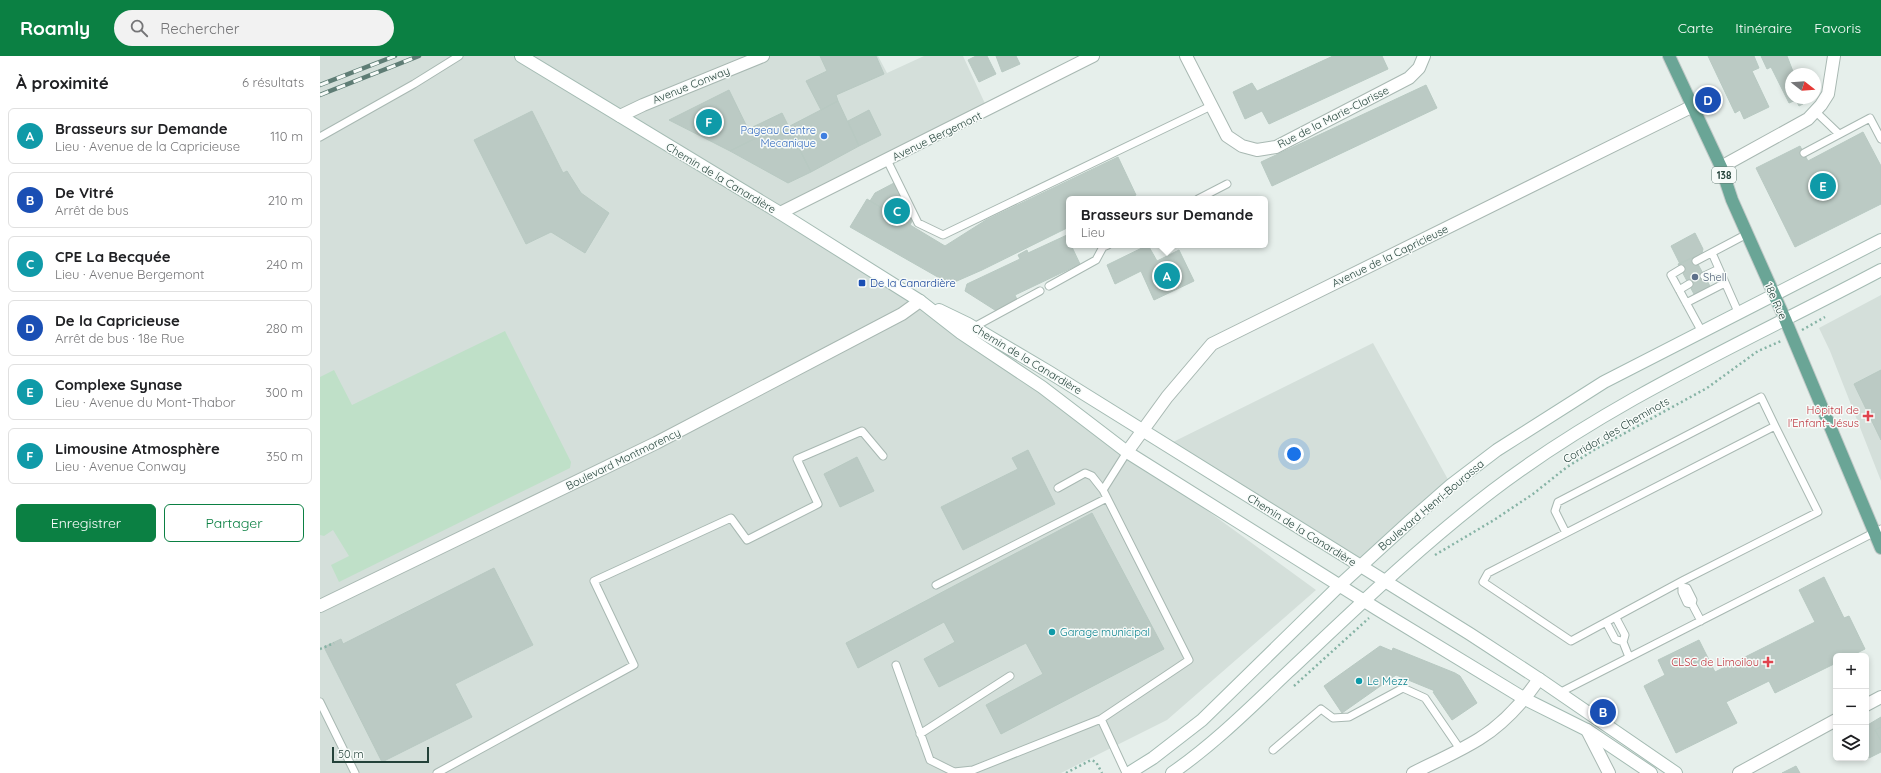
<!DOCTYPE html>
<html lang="fr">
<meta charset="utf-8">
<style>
body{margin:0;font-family:Quicksand,sans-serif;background:#f2f2f2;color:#202124}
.controls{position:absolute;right:12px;bottom:12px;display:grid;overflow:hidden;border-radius:6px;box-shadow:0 2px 6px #0003}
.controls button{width:36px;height:36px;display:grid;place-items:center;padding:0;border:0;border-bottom:1px solid #e0e0e0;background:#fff;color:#202124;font:20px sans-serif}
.compass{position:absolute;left:1465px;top:12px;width:36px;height:36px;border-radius:50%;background:#fff;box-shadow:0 2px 6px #0003;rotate:107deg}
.scale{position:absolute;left:12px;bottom:10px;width:97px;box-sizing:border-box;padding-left:4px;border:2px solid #24423a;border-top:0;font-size:11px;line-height:14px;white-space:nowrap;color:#24423a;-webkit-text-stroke:3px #f7fbf9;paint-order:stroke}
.you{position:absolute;left:974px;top:398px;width:14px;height:14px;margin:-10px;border:3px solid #fff;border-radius:50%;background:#1a73e8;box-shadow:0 0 0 6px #1a73e833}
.badge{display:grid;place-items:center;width:26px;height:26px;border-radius:50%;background:#0b8043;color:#fff;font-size:13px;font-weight:700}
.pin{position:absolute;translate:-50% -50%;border:2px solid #fff;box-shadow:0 1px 4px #0006}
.popup{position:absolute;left:746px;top:140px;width:202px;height:52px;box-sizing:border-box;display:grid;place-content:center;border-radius:6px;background:#fff;filter:drop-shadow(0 1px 3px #0005);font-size:13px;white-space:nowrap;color:#757577}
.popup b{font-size:15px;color:#202124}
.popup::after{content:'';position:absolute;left:50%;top:100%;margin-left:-8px;border:8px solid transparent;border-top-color:#fff}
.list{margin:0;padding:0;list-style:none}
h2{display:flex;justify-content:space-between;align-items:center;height:52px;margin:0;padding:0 16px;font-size:17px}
h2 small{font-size:13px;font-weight:400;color:#757577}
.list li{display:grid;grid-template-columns:26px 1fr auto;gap:12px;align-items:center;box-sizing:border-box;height:56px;margin:0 8px 8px;padding:0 8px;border:1px solid #e0e0e0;border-radius:6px}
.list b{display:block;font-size:15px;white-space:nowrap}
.list p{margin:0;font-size:13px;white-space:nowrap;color:#757577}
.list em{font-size:13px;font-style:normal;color:#757577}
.actions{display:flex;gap:8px;padding:12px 16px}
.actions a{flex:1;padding:9px 0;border:1px solid #0b8043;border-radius:6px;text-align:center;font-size:14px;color:#0b8043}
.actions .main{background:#0b8043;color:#fff}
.icon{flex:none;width:22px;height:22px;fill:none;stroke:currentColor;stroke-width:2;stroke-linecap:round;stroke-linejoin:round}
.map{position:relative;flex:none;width:1561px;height:717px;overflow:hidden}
header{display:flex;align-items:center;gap:24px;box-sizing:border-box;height:56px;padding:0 20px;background:#0b8043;color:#fff}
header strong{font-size:19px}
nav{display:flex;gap:22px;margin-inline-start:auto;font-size:14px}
.search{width:280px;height:36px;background:#f2f2f2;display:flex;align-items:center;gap:10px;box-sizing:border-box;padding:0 14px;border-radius:22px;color:#757577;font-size:15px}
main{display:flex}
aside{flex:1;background:#fff}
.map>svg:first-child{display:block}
</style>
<header>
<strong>Roamly</strong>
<div class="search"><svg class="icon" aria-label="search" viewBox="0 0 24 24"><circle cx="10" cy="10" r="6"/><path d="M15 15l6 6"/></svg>Rechercher</div>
<nav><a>Carte</a><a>Itinéraire</a><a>Favoris</a></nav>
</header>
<main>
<aside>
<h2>À proximité<small>6 résultats</small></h2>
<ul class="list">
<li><span class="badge" style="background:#0f9aa8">A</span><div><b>Brasseurs sur Demande</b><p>Lieu · Avenue de la Capricieuse</p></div><em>110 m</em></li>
<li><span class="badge" style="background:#1a4fb4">B</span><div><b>De Vitré</b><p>Arrêt de bus</p></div><em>210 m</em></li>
<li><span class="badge" style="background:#0f9aa8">C</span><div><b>CPE La Becquée</b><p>Lieu · Avenue Bergemont</p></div><em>240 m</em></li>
<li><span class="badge" style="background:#1a4fb4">D</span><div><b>De la Capricieuse</b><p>Arrêt de bus · 18e Rue</p></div><em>280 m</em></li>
<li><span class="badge" style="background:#0f9aa8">E</span><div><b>Complexe Synase</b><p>Lieu · Avenue du Mont-Thabor</p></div><em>300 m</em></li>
<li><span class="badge" style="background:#0f9aa8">F</span><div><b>Limousine Atmosphère</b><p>Lieu · Avenue Conway</p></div><em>350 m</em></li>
</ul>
<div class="actions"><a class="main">Enregistrer</a><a>Partager</a></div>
</aside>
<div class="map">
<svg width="1561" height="717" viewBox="0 0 1561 717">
<rect width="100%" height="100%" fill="#e6efeb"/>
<path fill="#d4dfda" d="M0,0H558L567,17L604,0H643L668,54L460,157L807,396L996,534L847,664L741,717H0Z
M1561,239V425L1510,295L1499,272Z
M1053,287L1131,429L1040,511L847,389Z"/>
<path fill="#bfe0c8" d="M185,275L251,406L250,412L19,526L11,509L29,500L13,474L4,480L0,479V321L14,314L32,349Z"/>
<path fill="#bbcac4" stroke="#b8c9c2" d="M500,0H556L564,18L516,39L518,45L501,54L486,25L507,15Z
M656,0H667L676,18L659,26L648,4Z
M676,0H696L700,8L682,16Z
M1013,0H1062L1068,13L949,68L942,55L925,63L913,36L932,27L937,35Z
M1388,0H1434L1439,12L1432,15L1449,51L1424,63L1420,54L1415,57Z
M1441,0H1467L1474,18H1471V42H1480L1483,48L1479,50L1476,44L1469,47L1451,11L1447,13Z
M1106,29L1117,52L952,130L941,106Z
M409,34L428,73L437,69L442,79L410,95L349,64Z
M518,45L539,90L491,116L468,71Z
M549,54L561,79L539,90L528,65Z
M212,55L243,117L247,115L261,137L289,157L265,197L231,176L206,188L154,84Z
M462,57L491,116L468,127L410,95L442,79L437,69Z
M1543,76L1561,110V148L1475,191L1436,112L1480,90L1488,105Z
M798,101L816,139L807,143H749V171L662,214L630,228L530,171L547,143L625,190L666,164Z
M574,127L592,165L590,169L550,145L555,137Z
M1375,177L1383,193L1382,197L1360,208L1351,190Z
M747,179L749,189H751L760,208L695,239L698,246L678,256L645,235L647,228L700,203L698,199L707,194L708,197Z
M828,189L837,205L859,194L874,225L834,244L821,215L795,228L787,209Z
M1374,201L1391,232L1375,240L1358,208Z
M1561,314V384L1534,328Z
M708,394L735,448L643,494L621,451L698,413L692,402Z
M537,401L554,435L520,451L504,418Z
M772,457L844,593L681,678L666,649L723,618L706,587L619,631L604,603L635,586L624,566L538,612L526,587Z
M174,512L213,589L135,628L152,661L62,706L4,591L21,583L23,588Z
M1504,521L1524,562L1529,560L1545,593L1531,600H1516V607L1455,637L1449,625L1406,646L1417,667L1356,697L1324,630L1345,619L1338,604L1379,584L1395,616L1495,566L1479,534Z
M1060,590L1072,595L1073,592L1135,617L1140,620L1157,647L1132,664L1113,636L1115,635L1076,619L1022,657L1004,630Z
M1561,661V671L1555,674L1561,685V696L1549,702L1546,697V670Z
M1561,671V685L1555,674Z
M1476,710L1480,717H1462Z"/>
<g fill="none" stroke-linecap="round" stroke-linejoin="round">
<g stroke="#a8b8b2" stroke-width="9">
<path id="lane" d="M1495,55L1519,78
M0,81L94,28L139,0
M1484,97L1550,62L1561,83
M567,104L598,167L623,179L891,50
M878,143L907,128
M1392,197L1419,258
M1376,205L1427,178
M1361,213L1351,219L1382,276
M1384,220L1399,213
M729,230L776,204L783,191L788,189
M1359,234L1369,228
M1366,247L1405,227
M654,271L720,235
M1455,370L1498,456L1364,524L1251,585L1163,526L1168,517Z
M738,432L765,417L772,420L783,434
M1246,477L1235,455L1238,446L1441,341L1455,370
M616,529L787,442
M1362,531L1367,532L1373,544L1372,548L1367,547L1362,536Z
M1372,548L1381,565
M1286,566L1295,583L1303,586L1305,579L1296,562
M1303,586L1309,601
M576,609L610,704L634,716L653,714L781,663L869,604L783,434L807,396
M1239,637L1561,473
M0,646L35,717
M781,663L806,717
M600,678L690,620
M953,694L1001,653L1013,662L1029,661L1083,632L1105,642L1140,693
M117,717L314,609L274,525L411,462L427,484L498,448L477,403L542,375L563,400"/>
</g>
<g stroke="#a8b8b2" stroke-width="14">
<path id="street" d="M866,0L907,80L922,90L937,94L956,91L1089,22L1099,12L1104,0
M300,60L323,49L443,0
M1401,111L1488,63L1501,49L1508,38L1514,0
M460,157L773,0
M807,396L847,341L892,288L1371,51
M0,550L336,387L582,258L600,245
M1546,649L1561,641
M1267,674L1289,717
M1093,717C1115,706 1138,696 1159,683C1183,668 1203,646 1219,623
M1419,717L1516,664"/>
</g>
<g stroke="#a4bbb3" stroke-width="14">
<path id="secondary" d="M201,0L460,157L600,245L641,277L722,331L807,396L1057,553L1205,643L1267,674L1331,717
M619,254L648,268L729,316L1150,578L1219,623L1356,717
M809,717L833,702L882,664L1020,529L1090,465L1131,429L1177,394L1284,326L1561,184
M852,717C894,688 931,651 968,616C1034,554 1099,491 1172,435C1291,344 1429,284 1561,214"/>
</g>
<g stroke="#c2cac8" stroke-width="14">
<path id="primary" d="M1349,0L1401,111L1412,144L1465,263L1561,492"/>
</g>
<path stroke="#86b3a5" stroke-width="2.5" stroke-dasharray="2 3" stroke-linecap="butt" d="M1482,274L1505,261
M1115,499L1174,464L1213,438L1247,411L1274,394L1387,332L1438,295L1461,285
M0,593L14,587
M974,630L1049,562
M746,717L771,704L776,706L782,717"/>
<use href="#lane" stroke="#fff" stroke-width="7"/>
<use href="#street" stroke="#fff" stroke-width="12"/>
<use href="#secondary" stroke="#fff" stroke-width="12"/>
<use href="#primary" stroke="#6aa596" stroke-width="12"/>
<g stroke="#5f7d75" stroke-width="4.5">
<path id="rail" d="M0,29L75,0
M0,39L99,0"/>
</g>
<use href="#rail" stroke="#f7fbf9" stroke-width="3" stroke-dasharray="9" stroke-linecap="butt"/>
</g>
<circle fill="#3f7fe0" stroke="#f7fbf9" stroke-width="1.5" cx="504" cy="80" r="4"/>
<circle fill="#5c6f8a" stroke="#f7fbf9" stroke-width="1.5" cx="1375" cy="221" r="4"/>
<rect fill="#1a4fb4" stroke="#f7fbf9" stroke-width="1.5" x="538" y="223" width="8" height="8" rx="2"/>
<g fill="#e0444e" stroke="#f7fbf9" stroke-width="1.5">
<path d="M1546 354h4v4h4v4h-4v4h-4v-4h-4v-4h4z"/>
<path d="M1446 600h4v4h4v4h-4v4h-4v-4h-4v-4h4z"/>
</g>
<g fill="#0f9aa8" stroke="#f7fbf9" stroke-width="1.5">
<circle cx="732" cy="576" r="4"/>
<circle cx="1039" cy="625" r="4"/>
</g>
<g text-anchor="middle" stroke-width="3" stroke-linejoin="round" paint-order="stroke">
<rect fill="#f7fbf9" stroke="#637a73" stroke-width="1" x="1392" y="111" width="24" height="16" rx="3"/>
<g font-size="10" font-weight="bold" fill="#24423a">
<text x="1404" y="123">138</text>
</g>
<g font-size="11" fill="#24423a" stroke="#f7fbf9">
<text transform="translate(371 29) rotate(-22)" y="4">Avenue Conway</text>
<text transform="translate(1013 61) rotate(-27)" y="4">Rue de la Marie-Clarisse</text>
<text transform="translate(617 80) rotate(-26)" y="4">Avenue Bergemont</text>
<text transform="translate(401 122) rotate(31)" y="4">Chemin de la Canardière</text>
<text transform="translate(1070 200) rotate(-26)" y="4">Avenue de la Capricieuse</text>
<text transform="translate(1456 245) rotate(66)" y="4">18e Rue</text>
<text transform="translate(707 303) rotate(31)" y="4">Chemin de la Canardière</text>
<text transform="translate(1296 374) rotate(-30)" y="4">Corridor des Cheminots</text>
<text transform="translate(303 403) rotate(-26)" y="4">Boulevard Montmorency</text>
<text transform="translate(1111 449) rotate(-40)" y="4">Boulevard Henri-Bourassa</text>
<text transform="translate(982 474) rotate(32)" y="4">Chemin de la Canardière</text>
</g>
<g font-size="11" fill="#366cbe" stroke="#f7fbf9" text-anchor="end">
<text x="496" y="78">Pageau Centre<tspan x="496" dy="13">Mecanique</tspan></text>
</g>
<g font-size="11" fill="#4e5e75" stroke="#f7fbf9" text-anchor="start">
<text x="1383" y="225">Shell</text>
</g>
<g font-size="11" fill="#164399" stroke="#f7fbf9" text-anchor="start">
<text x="550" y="231">De la Canardière</text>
</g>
<g font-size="11" fill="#be3a42" stroke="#f7fbf9" text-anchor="end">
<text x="1539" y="358">Hôpital de<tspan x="1539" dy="13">l'Enfant-Jésus</tspan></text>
<text x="1439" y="610">CLSC de Limoilou</text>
</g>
<g font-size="11" fill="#0d838f" stroke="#f7fbf9" text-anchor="start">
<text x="740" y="580">Garage municipal</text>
<text x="1047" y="629">Le Mezz</text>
</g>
</g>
</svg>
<div class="controls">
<button>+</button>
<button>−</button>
<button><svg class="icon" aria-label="layers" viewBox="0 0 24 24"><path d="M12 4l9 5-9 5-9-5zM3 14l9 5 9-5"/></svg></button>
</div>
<svg class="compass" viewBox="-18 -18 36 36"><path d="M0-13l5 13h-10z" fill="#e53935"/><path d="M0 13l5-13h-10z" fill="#757577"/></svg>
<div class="scale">50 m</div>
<div class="you"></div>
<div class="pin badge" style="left:847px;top:220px;background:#0f9aa8">A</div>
<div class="popup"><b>Brasseurs sur Demande</b>Lieu</div>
<div class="pin badge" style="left:1283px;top:656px;background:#1a4fb4">B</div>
<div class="pin badge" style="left:577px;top:155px;background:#0f9aa8">C</div>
<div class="pin badge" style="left:1388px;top:44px;background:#1a4fb4">D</div>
<div class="pin badge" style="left:1503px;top:130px;background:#0f9aa8">E</div>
<div class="pin badge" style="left:389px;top:66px;background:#0f9aa8">F</div>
</div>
</main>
